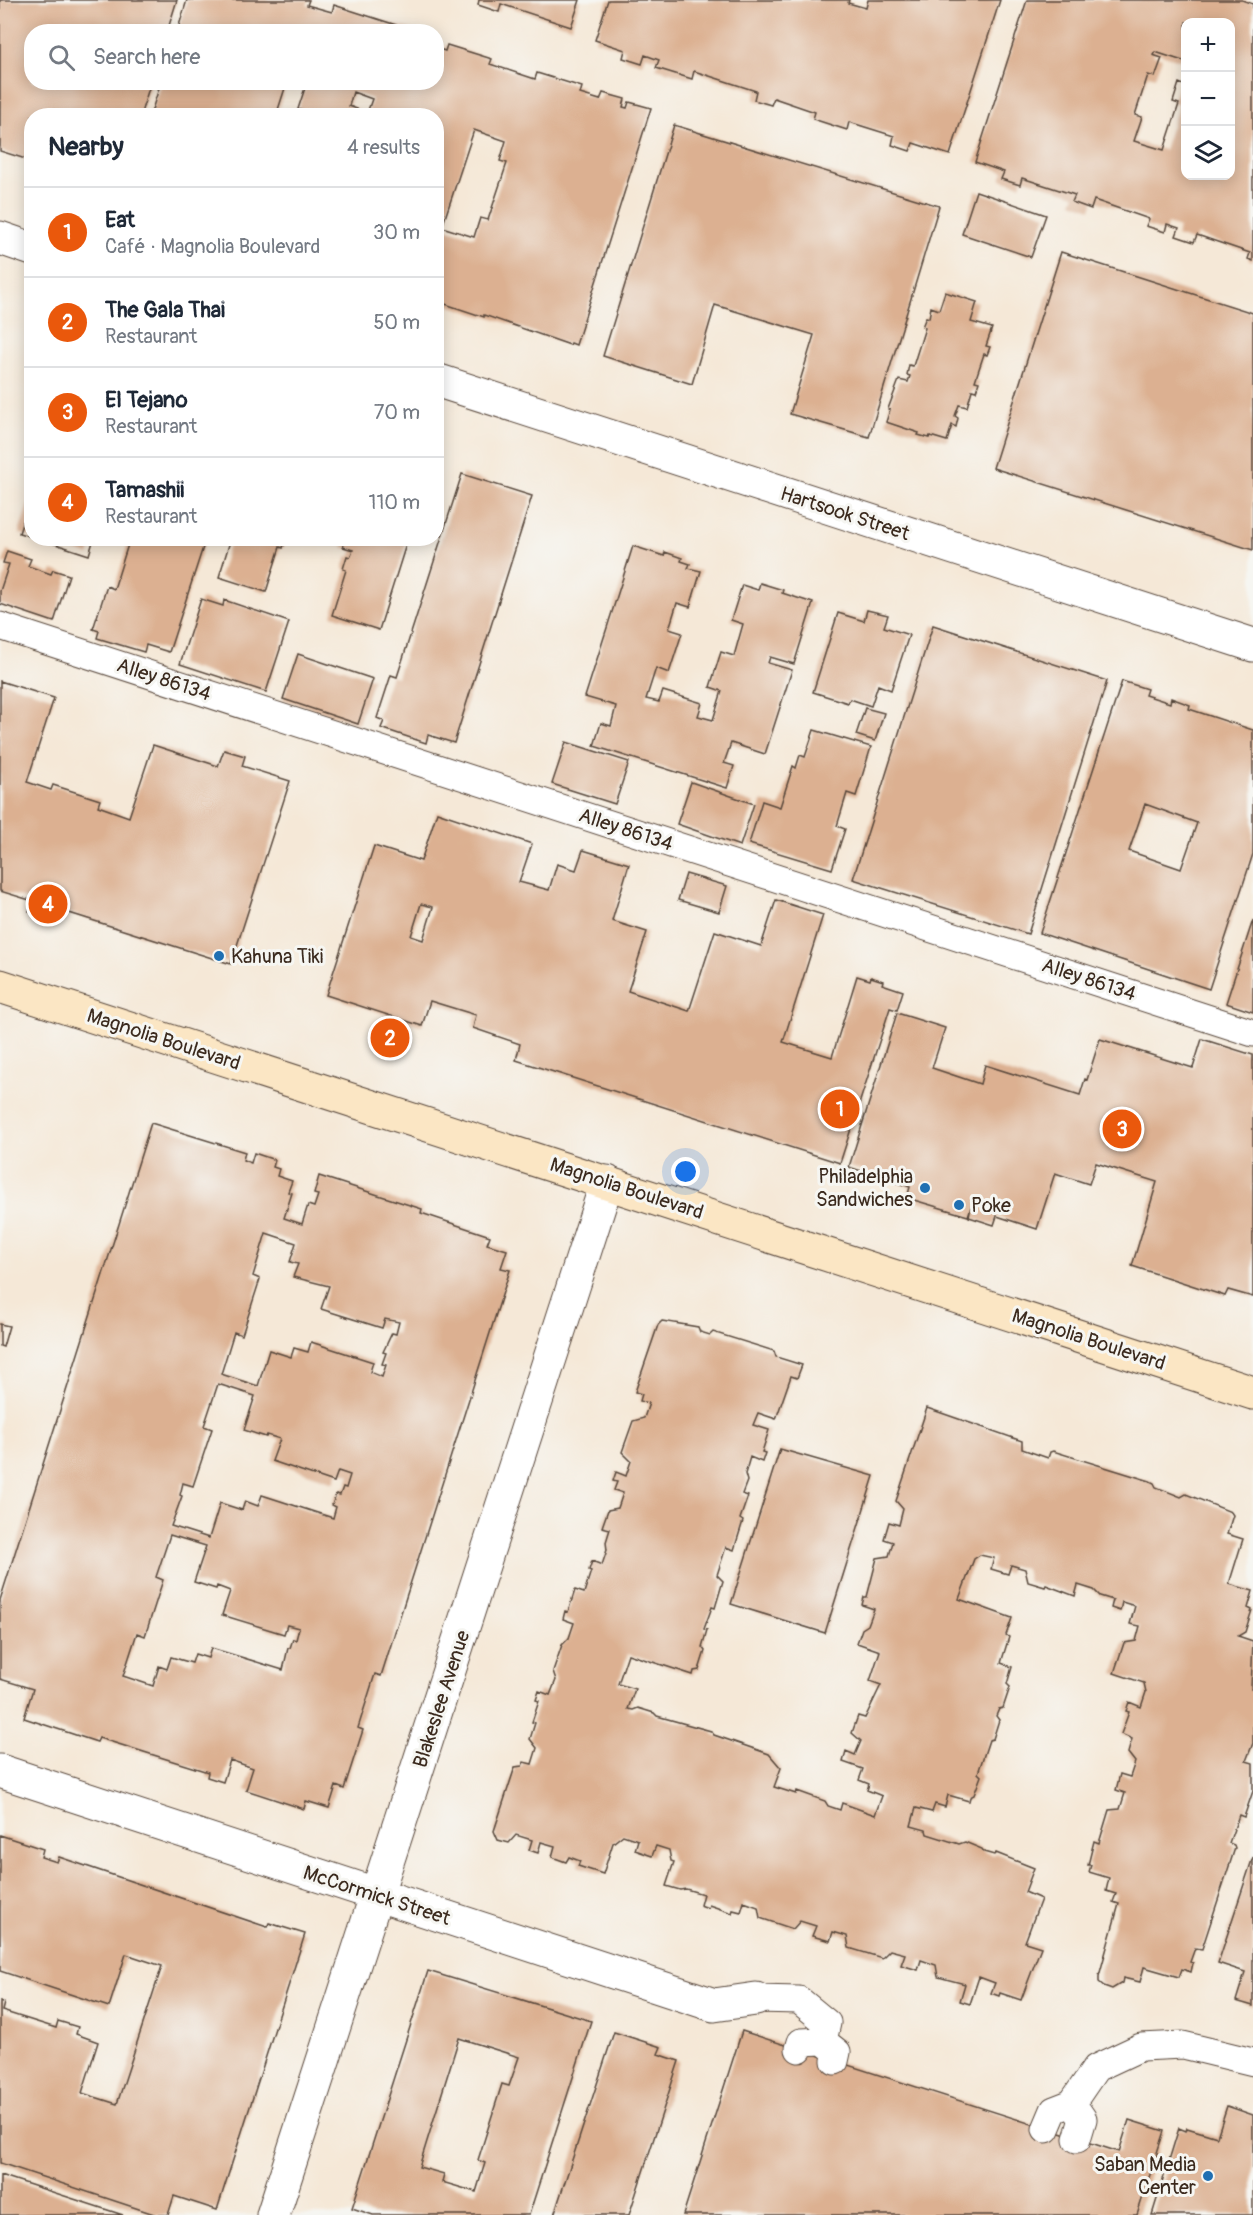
<!DOCTYPE html>
<meta charset="utf-8">
<style>
body{margin:0;font-family:Pangolin,sans-serif;background:#f2f2f3;color:#1f2937}
.controls{position:absolute;right:18px;top:18px;display:grid;overflow:hidden;border-radius:12px;box-shadow:0 3px 15px #0003}
.controls button{width:54px;height:54px;display:grid;place-items:center;padding:0;border:0;border-bottom:2px solid #e0e1e3;background:#fff;color:#1f2937;font:30px sans-serif}
.you{position:absolute;left:686px;top:1172px;width:21px;height:21px;margin:-15px;border:4px solid #fff;border-radius:50%;background:#1a73e8;box-shadow:0 0 0 9px #1a73e833}
.badge{display:grid;place-items:center;width:39px;height:39px;border-radius:50%;background:#ea580c;color:#fff;font-size:20px;font-weight:700}
.pin{position:absolute;translate:-50% -50%;border:3px solid #fff;box-shadow:0 2px 6px #0006}
.list{margin:0;padding:0;list-style:none}
h2{display:flex;justify-content:space-between;align-items:center;height:78px;margin:0;padding:0 24px;font-size:26px}
h2 small{font-size:20px;font-weight:400;color:#747a83}
.list li{display:grid;grid-template-columns:39px 1fr auto;gap:18px;align-items:center;box-sizing:border-box;height:90px;padding:0 24px;border-top:2px solid #e0e1e3}
.list b{display:block;font-size:22px;white-space:nowrap}
.list p{margin:0;font-size:20px;white-space:nowrap;color:#747a83}
.list em{font-size:20px;font-style:normal;color:#747a83}
.icon{flex:none;width:33px;height:33px;fill:none;stroke:currentColor;stroke-width:2;stroke-linecap:round;stroke-linejoin:round}
.map{position:relative;flex:none;width:1253px;height:2215px;overflow:hidden}
.search{position:absolute;background:#fff;box-shadow:0 3px 15px #0003;left:24px;top:24px;width:420px;height:66px;display:flex;align-items:center;gap:15px;box-sizing:border-box;padding:0 21px;border-radius:24px;color:#747a83;font-size:22px}
.panel{position:absolute;background:#fff;box-shadow:0 3px 15px #0003;left:24px;top:108px;width:420px;height:438px;border-radius:24px}
.map>svg:first-child{display:block}
</style>
<div class="map">
<svg width="1253" height="2215" viewBox="0 0 1253 2215">
<rect width="100%" height="100%" fill="#f6f6f2"/>
<filter id="ink" filterUnits="userSpaceOnUse"><feTurbulence type="fractalNoise" baseFrequency=".0167" numOctaves="2"/><feDisplacementMap in="SourceGraphic" scale="12" xChannelSelector="R" yChannelSelector="G"/><feConvolveMatrix kernelMatrix="1 2 1 2 8 2 1 2 1" color-interpolation-filters="sRGB"/></filter>
<filter id="wash" filterUnits="userSpaceOnUse"><feTurbulence type="fractalNoise" baseFrequency=".008" numOctaves="4" result="noise"/><feDisplacementMap in="SourceGraphic" scale="24" xChannelSelector="R" yChannelSelector="G"/><feGaussianBlur stdDeviation="1.35" result="paint"/><feColorMatrix in="noise" values="0 0 0 0 0 0 0 0 0 0 0 0 0 0 0 0 0 1.4 0 .05"/><feComposite in="paint" operator="in"/></filter>
<g filter="url(#wash)">
<rect width="100%" height="100%" fill="#f5e8d7"/>
<g id="blocks">
<path fill="#dcb091" fill-rule="evenodd" d="M0,0H177L167,32H32V82H151L140,116H32V161L0,151Z
M187,0H309L307,5L332,12L334,5L415,31L177,32Z
M479,0H580L571,27L501,4L499,12L478,5Z
M608,0H849L848,3L866,8L868,0H1000L950,155L913,143L910,151L892,145L894,136L849,122L847,130L813,119L815,112L774,98L771,105L754,100L756,91L694,71L692,79L656,68L659,60L645,55L642,64L623,58L625,50L595,40Z
M1027,0H1242L1253,4V261L1248,259L1250,253L1197,235L1194,242L1176,236L1179,228L1167,224L1165,232L1146,226L1149,219L1094,200L1091,209L1072,202L1075,195L1022,178L1020,185L1001,179L1004,172L975,162ZM1186,22H1230V176H1186V86L1179,83L1173,102L1179,104L1164,150L1134,141L1142,117L1135,115L1148,75L1155,77L1162,58L1153,55L1155,52L1186,62Z
M447,45L492,59L490,64L535,79L537,73L582,87L580,94L600,100L603,93L625,99L623,107L627,108L629,102L651,108L576,345L571,343L570,345L484,315V317L436,301V116H366L372,99L353,92L349,106L362,111L361,116H318L298,109L307,82H436V48L445,51ZM474,130L506,141L500,161L507,163L488,220L480,218L474,237L442,227Z
M161,82H287L276,116H150Z
M674,125L939,206L869,437L790,414L814,335L715,305L692,384L603,356Z
M976,191L1046,215L1031,257L962,234Z
M1061,252L1253,313V550L993,468Z
M945,292L977,302L971,322L992,328L986,346L990,347L987,355L984,354L975,381L979,382L976,391L972,390L967,407L959,405L955,416L958,418L956,427L952,425L947,441L930,436L929,438L918,435L919,433L886,422L890,410L888,409L899,380L908,382L910,376L907,375L909,365L913,366L925,328L922,327L926,317L929,318L931,307L939,310Z
M462,474L532,496L454,743L428,735L426,743L381,728L384,721L377,718L391,675L397,677Z
M31,496H32V537L19,533Z
M37,538H94L89,555Z
M130,538H206L169,652L146,645L144,652L97,638L99,631L93,629L107,586L114,589Z
M231,538H286L283,548L280,547L266,592L219,577Z
M346,538H408L379,630L332,615L346,570L343,569L347,556L350,557L353,550L343,547Z
M633,546L664,556L665,552L682,558L681,561L690,564L688,568L701,571L690,607L677,603L669,629L682,633L669,673L656,668L646,699L659,702L663,691L702,703L698,716L713,720L722,691L710,687L721,652L734,656L743,624L731,620L742,585L758,590L760,583L783,590L782,593L813,603L794,664L770,657L768,663L792,670L765,754L731,743L724,763L734,766L727,788L594,746L601,723L611,726L616,706L585,697Z
M7,551L31,559L28,566L51,574L53,570L69,575L54,622L0,604V591L9,564L3,563Z
M201,599L223,606L224,600L289,622L266,692L180,664Z
M867,610L888,615L884,627L909,635L891,690L878,685L871,706L850,699L848,703L813,692L838,613L864,621Z
M933,625L1107,681L1028,934L853,879Z
M298,654L373,679L358,724L283,699Z
M0,681L54,698L27,782L51,790L53,785L100,800L98,806L129,817L153,745L218,766L224,750L245,756L242,766L290,781L231,964L47,906L44,916L29,911L33,901L0,891Z
M1122,681L1147,689L1145,695L1170,703L1171,698L1190,705L1189,709L1253,730V854L1209,989L1040,933ZM1145,804L1197,823L1181,869L1129,851Z
M865,708L884,713L875,741L856,735Z
M814,730L871,747L856,796L847,793L837,826L845,829L832,869L749,844L762,801L780,807L793,766L796,768L800,755L805,757Z
M566,742L629,762L615,804L552,784Z
M691,782L754,804L740,846L677,824Z
M437,812L532,844L519,882L549,890L557,864L576,870L583,850L629,864L612,921L647,932L628,991L689,1011L715,931L761,946L776,900L823,915L783,1042L832,1057L857,976L870,980L871,977L883,981L882,984L903,991L897,1010L890,1008L840,1163L516,1060L520,1044L473,1028L476,1015L430,1001L422,1026L326,995L374,846L421,861ZM421,904L433,907L423,940L411,936Z
M686,874L727,886L719,912L678,900Z
M1253,920V1012L1226,1003Z
M897,1013L945,1028L932,1068L980,1084L985,1065L1080,1095L1085,1079L1087,1080L1100,1039L1193,1068L1202,1039L1253,1055V1297L1228,1290L1225,1296L1132,1266L1157,1182L1096,1163L1089,1184L1055,1173L1037,1229L997,1216L994,1225L969,1217L971,1207L968,1216L907,1198L910,1187L849,1167Z
M151,1123L245,1152L243,1160L251,1163L254,1153L275,1160L273,1167L279,1169L277,1176L292,1181L288,1192L292,1193L284,1218L302,1224L308,1205L314,1207L318,1195L314,1194L319,1176L422,1209L421,1213L490,1236L487,1244L507,1250L501,1268L510,1270L381,1676L375,1674L358,1728L363,1730L344,1789L336,1786L329,1808L306,1801L304,1809L246,1790L253,1768L230,1760L223,1782L207,1777L208,1772L99,1738L97,1742L24,1718L33,1689L0,1679V1600ZM266,1233L296,1243L290,1262L298,1264L293,1277L329,1286L321,1309L382,1328L385,1319L399,1322L396,1334L392,1333L383,1352L386,1353L382,1364L386,1365L382,1377L370,1372L373,1362L311,1342L308,1352L294,1348L291,1357L269,1350L258,1386L221,1374L234,1332L242,1335L260,1279L253,1276ZM218,1384L255,1396L244,1430L266,1437L267,1435L280,1439L272,1461L334,1482L338,1471L350,1475L346,1488L343,1487L340,1495L336,1494L332,1505L336,1507L333,1518L262,1495L258,1506L245,1501L242,1510L220,1503L209,1538L171,1526L182,1496L180,1495L183,1483L193,1486L212,1429L204,1426ZM170,1535L206,1546L194,1582L216,1589L217,1586L230,1591L222,1615L284,1634L287,1625L299,1628L296,1640L293,1639L290,1648H288L283,1670L211,1648L208,1658L195,1654L192,1663L171,1657L167,1669L159,1666L153,1686L123,1676L137,1633L145,1636L163,1580L156,1577Z
M662,1321L698,1327L700,1332L710,1335L713,1332L774,1351L776,1357L802,1365L797,1378L791,1376L776,1419L758,1413L753,1425L769,1430L762,1452L765,1453L762,1462L750,1457L745,1474L747,1481L742,1494L748,1496L740,1519L743,1521L734,1550L726,1547L717,1575L723,1581L715,1608L712,1607L704,1629L707,1630L702,1647L705,1651L699,1670L694,1671L693,1675L628,1654L618,1684L635,1689L628,1709L633,1710L638,1708L654,1713L657,1716L711,1731L714,1735L769,1754L781,1768L774,1787L796,1794L797,1791L825,1801L828,1806L840,1810L842,1803L875,1815L882,1796L867,1790L869,1784L859,1780L863,1769L843,1762L846,1751L855,1755L861,1741L852,1733L858,1716L865,1718L881,1685L870,1681L880,1651L857,1643L862,1629L868,1625L874,1609L862,1605L864,1597H867L877,1558L889,1556L893,1542L884,1539L889,1522L899,1525L903,1509L896,1501L927,1408L1022,1441V1449L1048,1458L1050,1452L1053,1451L1150,1481L1154,1483L1156,1487L1181,1497L1186,1494L1231,1512L1233,1515L1227,1534L1243,1539L1229,1584L1253,1591L1248,1608L1252,1610L1245,1632L1238,1636L1253,1641L1251,1689L1253,1690V1743L1246,1761L1253,1763V1791L1244,1817L1239,1815L1229,1843L1234,1845L1235,1848L1202,1949L1195,1948L1190,1962L1193,1963L1191,1972L1182,1969L1179,1977L1144,1967L1140,1982L1123,1978L1122,1983L1112,1989L1104,1986L1099,1982V1976L1119,1904L1113,1902L1116,1894L1106,1891L1109,1878L1089,1872L1091,1865H1088L1094,1841L1099,1843L1109,1810L1120,1809L1125,1793L1116,1790L1120,1774L1130,1777L1135,1762L1128,1753L1132,1739L1121,1734L1129,1712L1126,1711L1129,1702L1141,1707L1146,1692L1144,1683L1114,1673L1124,1643L1136,1641L1140,1626L1130,1624L1135,1606L1122,1602L1120,1611L1111,1608L1113,1600L1100,1596L1094,1590L1078,1585L1075,1596L1046,1585L1045,1587L1028,1582L1025,1569L1011,1565L1008,1574L991,1569L994,1558L980,1555L974,1559L959,1599L1012,1618L1006,1635L1009,1637L1001,1663L1012,1667L1007,1684L1010,1687L1003,1708L999,1709L996,1716L999,1720L993,1739L989,1740L978,1773L981,1776L974,1795L970,1797L969,1801L948,1795L945,1807L935,1804L932,1812L916,1808L911,1826L926,1830L927,1834L959,1844L965,1842L982,1849L984,1852L994,1855L996,1853L1034,1868L1025,1892L1041,1899L1025,1942L1041,1947L1021,2000L1000,1993L999,1996L991,1993L995,1983L979,1977L970,2004L960,2001L965,1984L938,1977L936,1965L921,1960L918,1970L901,1965L905,1954L890,1950L882,1958L849,1948L847,1936L833,1932L830,1941L812,1936L816,1926L800,1921L793,1929L760,1918L758,1907L744,1902L741,1912L733,1910L732,1913L709,1905L708,1908L700,1905L703,1894L686,1889L680,1890L666,1886L674,1862L671,1861L669,1850L656,1846L652,1856L635,1850L638,1840L623,1835L613,1843L603,1874L578,1866L580,1861L569,1857L566,1862L552,1857L555,1846L541,1842L538,1853L529,1850L532,1840L516,1835L509,1843L498,1840L494,1831L515,1767L522,1766L524,1762L532,1764L537,1748L530,1739L535,1723L532,1722L539,1701L536,1700L539,1691L550,1695L556,1680L553,1671L562,1645L569,1638L574,1623L563,1619L565,1611L568,1612L575,1590L584,1593L591,1571L589,1570L592,1561L602,1565L607,1550L606,1542L610,1529L602,1527L608,1510L618,1508L623,1493L614,1490L617,1482L613,1481L616,1472L626,1476L631,1461L622,1452L633,1421L644,1418L649,1403L640,1401L642,1394L635,1392L658,1325Z
M0,1324L9,1326L3,1347L0,1346Z
M780,1449L874,1476L825,1633L731,1604Z
M0,1835L43,1849L41,1857L57,1862L59,1857L267,1927L269,1923L305,1934L217,2210L174,2196L168,2215H157L0,2163V2001L4,2003L2,2011L56,2028L58,2021L78,2027L76,2034L98,2042L82,2093L117,2104L162,1966L126,1954L109,2007L0,1971Z
M1253,1857V2006L1236,2001L1245,1972L1218,1963Z
M428,1971L591,2021L529,2215H373L352,2208ZM459,2038L519,2057L509,2086L502,2084L478,2160L485,2163L476,2192L442,2182L444,2174L419,2167Z
M742,2031L1119,2152L1129,2120L1164,2131L1137,2215H683Z
M614,2032L661,2047L658,2054L679,2061L629,2215H554Z
M1227,2106L1253,2115V2215H1152L1179,2128L1186,2131L1187,2128L1217,2137Z
M0,2175L123,2215H0Z"/>
</g>
</g>
<g filter="url(#ink)">
<use href="#blocks" fill-opacity="0" stroke="#57463a" stroke-width="1.5"/>
<g fill="none" stroke-linecap="round" stroke-linejoin="round">
<g stroke="#57463a" stroke-width="29">
<path id="lane" d="M0,626L1253,1033
M756,1999L799,2000L827,2023L823,2041
M799,2049L801,2042L823,2041L837,2052L835,2061
M1072,2103L1083,2119L1077,2139
M1046,2129L1054,2110L1072,2103L1096,2068L1141,2047L1183,2045L1253,2062"/>
</g>
<g stroke="#57463a" stroke-width="35">
<path id="street" d="M0,238L32,249
M436,380L1253,645
M0,1771L714,2005L756,1999
M273,2215L607,1182"/>
</g>
<g stroke="#57463a" stroke-width="35">
<path id="secondary" d="M0,986L1253,1393"/>
</g>
<use href="#lane" stroke="#fff" stroke-width="27"/>
<use href="#street" stroke="#fff" stroke-width="33"/>
<use href="#secondary" stroke="#fbe6c4" stroke-width="33"/>
</g>
</g>
<g fill="#1f6fb2" stroke="#f6f6f2" stroke-width="2">
<circle cx="219" cy="956" r="6"/>
<circle cx="925" cy="1188" r="6"/>
<circle cx="959" cy="1205" r="6"/>
<circle cx="1208" cy="2176" r="6"/>
</g>
<g text-anchor="middle" stroke-width="6" stroke-linejoin="round" paint-order="stroke">
<g font-size="20" fill="#3b2a1e" stroke="#f6f6f2">
<text transform="translate(845 513) rotate(18)" y="7">Hartsook Street</text>
<text transform="translate(164 679) rotate(18)" y="7">Alley 86134</text>
<text transform="translate(626 829) rotate(18)" y="7">Alley 86134</text>
<text transform="translate(1089 979) rotate(18)" y="7">Alley 86134</text>
<text transform="translate(164 1039) rotate(18)" y="7">Magnolia Boulevard</text>
<text transform="translate(627 1188) rotate(18)" y="7">Magnolia Boulevard</text>
<text transform="translate(1089 1339) rotate(18)" y="7">Magnolia Boulevard</text>
<text transform="translate(441 1699) rotate(-72)" y="7">Blakeslee Avenue</text>
<text transform="translate(377 1895) rotate(18)" y="7">McCormick Street</text>
</g>
<g font-size="20" fill="#3b2a1e" stroke="#f6f6f2" text-anchor="start">
<text x="231" y="963">Kahuna Tiki</text>
<text x="913" y="1183" text-anchor="end">Philadelphia<tspan x="913" dy="23">Sandwiches</tspan></text>
<text x="971" y="1212">Poke</text>
<text x="1196" y="2171" text-anchor="end">Saban Media<tspan x="1196" dy="23">Center</tspan></text>
</g>
</g>
</svg>
<div class="controls">
<button>+</button>
<button>−</button>
<button><svg class="icon" aria-label="layers" viewBox="0 0 24 24"><path d="M12 4l9 5-9 5-9-5zM3 14l9 5 9-5"/></svg></button>
</div>
<div class="you"></div>
<div class="pin badge" style="left:840px;top:1109px">1</div>
<div class="pin badge" style="left:390px;top:1038px">2</div>
<div class="pin badge" style="left:1122px;top:1129px">3</div>
<div class="pin badge" style="left:48px;top:904px">4</div>
<div class="search"><svg class="icon" aria-label="search" viewBox="0 0 24 24"><circle cx="10" cy="10" r="6"/><path d="M15 15l6 6"/></svg>Search here</div>
<section class="panel">
<h2>Nearby<small>4 results</small></h2>
<ul class="list">
<li><span class="badge">1</span><div><b>Eat</b><p>Café · Magnolia Boulevard</p></div><em>30 m</em></li>
<li><span class="badge">2</span><div><b>The Gala Thai</b><p>Restaurant</p></div><em>50 m</em></li>
<li><span class="badge">3</span><div><b>El Tejano</b><p>Restaurant</p></div><em>70 m</em></li>
<li><span class="badge">4</span><div><b>Tamashii</b><p>Restaurant</p></div><em>110 m</em></li>
</ul>
</section>
</div>
